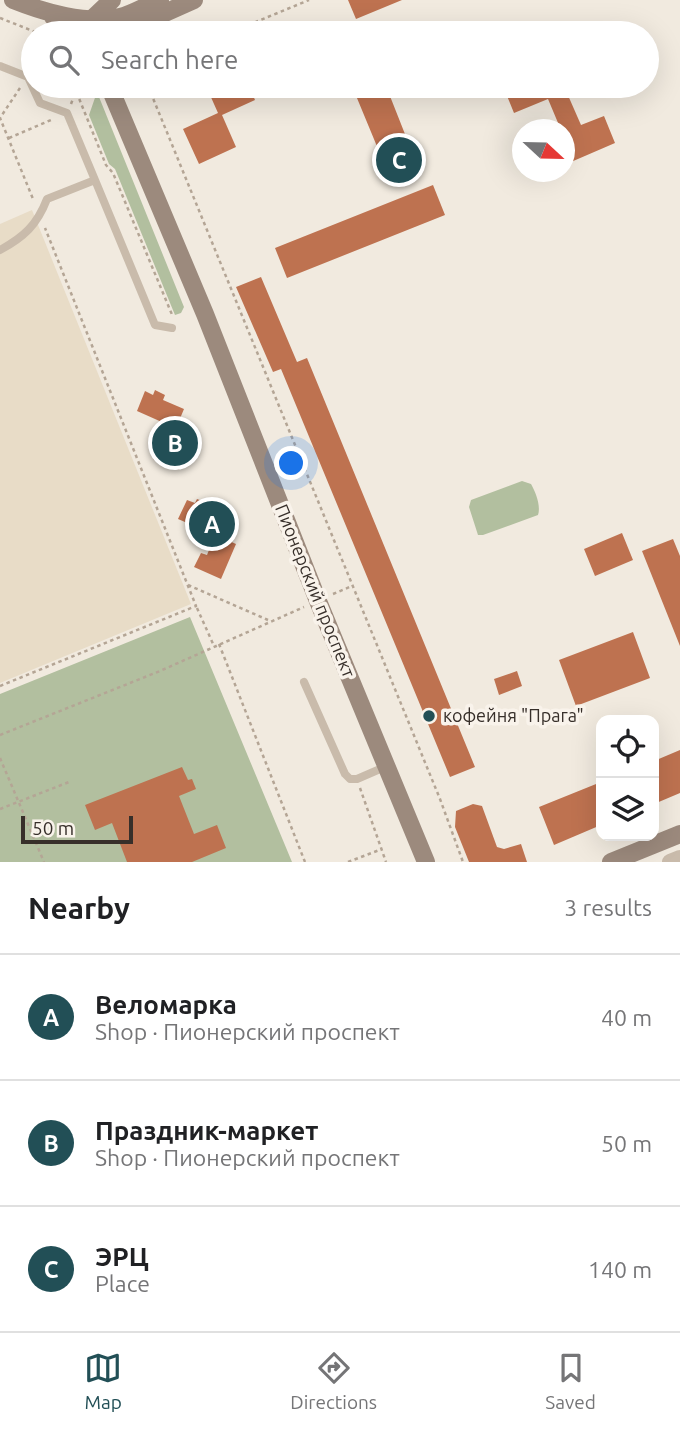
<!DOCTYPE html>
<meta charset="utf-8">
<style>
body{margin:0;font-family:Ubuntu,sans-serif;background:#f6f6f6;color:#202124}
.controls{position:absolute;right:21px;bottom:21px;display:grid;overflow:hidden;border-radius:14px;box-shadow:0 7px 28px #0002}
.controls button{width:63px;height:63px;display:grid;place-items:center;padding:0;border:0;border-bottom:2px solid #e0e0e0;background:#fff;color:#202124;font:35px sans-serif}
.compass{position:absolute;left:512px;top:119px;width:63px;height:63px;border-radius:50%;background:#fff;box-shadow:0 7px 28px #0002;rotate:112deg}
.scale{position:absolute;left:21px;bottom:18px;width:112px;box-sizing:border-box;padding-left:7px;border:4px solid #372f2a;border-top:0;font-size:19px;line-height:24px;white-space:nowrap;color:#372f2a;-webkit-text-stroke:5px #f9f3eb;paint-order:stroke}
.you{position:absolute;left:292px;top:464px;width:24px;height:24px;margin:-18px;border:5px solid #fff;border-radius:50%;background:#1a73e8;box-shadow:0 0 0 10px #1a73e833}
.badge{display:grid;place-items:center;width:46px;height:46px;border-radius:50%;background:#224f56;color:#fff;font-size:23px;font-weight:700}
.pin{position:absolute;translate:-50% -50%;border:4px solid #fff;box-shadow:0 2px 7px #0006}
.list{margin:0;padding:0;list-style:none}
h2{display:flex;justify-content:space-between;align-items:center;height:91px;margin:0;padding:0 28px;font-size:30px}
h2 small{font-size:23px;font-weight:400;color:#757577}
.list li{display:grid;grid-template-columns:46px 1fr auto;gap:21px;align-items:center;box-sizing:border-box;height:126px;padding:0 28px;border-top:2px solid #e0e0e0}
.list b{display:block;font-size:26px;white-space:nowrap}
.list p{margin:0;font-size:23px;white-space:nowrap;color:#757577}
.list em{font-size:23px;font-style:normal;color:#757577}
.icon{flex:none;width:38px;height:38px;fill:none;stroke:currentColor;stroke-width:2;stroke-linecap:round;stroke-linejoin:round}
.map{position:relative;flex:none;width:680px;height:862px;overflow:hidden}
.search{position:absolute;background:#fff;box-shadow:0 7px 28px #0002;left:21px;right:21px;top:21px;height:77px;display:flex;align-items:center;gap:18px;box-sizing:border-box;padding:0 24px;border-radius:38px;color:#757577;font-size:26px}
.sheet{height:469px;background:#fff}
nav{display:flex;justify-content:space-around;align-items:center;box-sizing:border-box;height:98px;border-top:2px solid #e0e0e0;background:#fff;font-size:19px;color:#757577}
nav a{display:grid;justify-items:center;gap:4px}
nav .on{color:#224f56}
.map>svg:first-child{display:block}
</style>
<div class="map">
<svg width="680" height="862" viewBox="0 0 680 862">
<rect width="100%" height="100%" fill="#f1eadf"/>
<path fill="#b2bf9f" d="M97,92L184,307L181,313L175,315L115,169L109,164L89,115Z
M522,481L531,484C536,493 541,506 538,515L483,535H478L469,507L471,500Z
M190,617L292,862H0V694Z"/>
<path fill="#e8dcc7" d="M32,210L191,604L0,683V224Z"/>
<path fill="#be7250" d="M348,0H402L356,19Z
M206,86H249L255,100L222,115L236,147L199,164L183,129L218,113Z
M352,86H386L416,162L388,173Z
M503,86H584L567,93L581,125L604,116L615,143L564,165V130H561L548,99L514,113Z
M433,185L445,215L287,278L275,248Z
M261,277L297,362L307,358L475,767L450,777L281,369L273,372L236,287Z
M155,390L165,395L163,400L184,409L176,428L194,435L179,470L153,459L159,444L165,446L173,427L137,411L145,391L153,395Z
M197,499L207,503L204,508L226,518L218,536L236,544L221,579L194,567L201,553L207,555L215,535L178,519L187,500L195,503Z
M622,533L633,560L595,576L584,549Z
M673,539L680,556V646L642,551Z
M633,632L650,678L576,706L559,660Z
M517,671L522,686L499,695L494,679Z
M680,750V793L654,804V761Z
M182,767L188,780L192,779L196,789L179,796L194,834L217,825L226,848L192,862H127L112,823L95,830L85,805Z
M601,782V825L554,845L539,807Z
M473,804L482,806L497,847L504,849L521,844L527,862H469L455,827L456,811Z"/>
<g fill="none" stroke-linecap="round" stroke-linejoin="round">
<path stroke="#b4a595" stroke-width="2.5" stroke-dasharray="3.5 3.5" stroke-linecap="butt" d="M0,18L38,33
M229,33L309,0
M74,86L106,165L113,173L173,317
M148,86L440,799L463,862
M20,88L0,118L33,199
M71,104L76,91L89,86
M9,138L51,120
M188,585L268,620
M333,594L352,586
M197,608L214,646
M219,644L305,862
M0,686L196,606L45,228
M0,735L160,671L304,607
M0,758L44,862
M360,788L386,862
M0,809L69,782
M348,862L382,849"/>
<path stroke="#c9bbab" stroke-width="8" d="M0,66L28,77L40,103L67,113L95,180
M0,250C24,237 37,225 47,199L95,180L155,325L172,328
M304,682L345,774L350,779H357L387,766"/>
<path stroke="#c9bbab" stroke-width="16" d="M670,862L680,858"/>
<path stroke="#9c8a7d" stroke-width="18" d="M13,0C43,12 87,25 120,17C133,14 147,5 160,0
M53,17L79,33
M92,19L112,0
M120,33L194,0
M109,86L205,314L318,601L426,862
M611,862L680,834"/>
</g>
<circle fill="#224f56" stroke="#f9f3eb" stroke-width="2.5" cx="429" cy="716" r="7"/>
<g text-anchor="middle" stroke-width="7" stroke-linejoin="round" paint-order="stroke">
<g font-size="18" fill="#372f2a" stroke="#f9f3eb">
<text transform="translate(315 591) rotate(68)" y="6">Пионерский проспект</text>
</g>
<g font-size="18" fill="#372f2a" stroke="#f9f3eb" text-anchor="start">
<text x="443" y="722">кофейня "Прага"</text>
</g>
</g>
</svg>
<div class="controls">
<button><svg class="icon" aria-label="locate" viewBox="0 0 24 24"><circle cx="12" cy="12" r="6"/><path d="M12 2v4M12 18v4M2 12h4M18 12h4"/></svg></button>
<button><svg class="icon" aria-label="layers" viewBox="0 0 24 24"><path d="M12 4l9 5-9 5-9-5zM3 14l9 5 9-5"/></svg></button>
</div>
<svg class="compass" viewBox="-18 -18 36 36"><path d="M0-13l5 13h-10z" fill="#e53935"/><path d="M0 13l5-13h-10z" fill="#757577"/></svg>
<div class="scale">50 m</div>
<div class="you"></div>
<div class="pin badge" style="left:212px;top:524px">A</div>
<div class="pin badge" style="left:175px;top:443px">B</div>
<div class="pin badge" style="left:399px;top:160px">C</div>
<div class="search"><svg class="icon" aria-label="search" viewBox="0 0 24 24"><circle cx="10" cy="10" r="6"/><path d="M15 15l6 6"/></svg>Search here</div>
</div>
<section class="sheet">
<h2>Nearby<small>3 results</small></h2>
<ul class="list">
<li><span class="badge">A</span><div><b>Веломарка</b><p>Shop · Пионерский проспект</p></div><em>40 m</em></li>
<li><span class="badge">B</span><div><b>Праздник-маркет</b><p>Shop · Пионерский проспект</p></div><em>50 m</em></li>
<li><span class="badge">C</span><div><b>ЭРЦ</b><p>Place</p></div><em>140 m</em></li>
</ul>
</section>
<nav>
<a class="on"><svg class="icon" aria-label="map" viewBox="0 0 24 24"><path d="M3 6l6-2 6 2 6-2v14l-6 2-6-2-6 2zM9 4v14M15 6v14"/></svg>Map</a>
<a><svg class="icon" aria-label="directions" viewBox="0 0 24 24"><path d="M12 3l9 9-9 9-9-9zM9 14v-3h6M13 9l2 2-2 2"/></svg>Directions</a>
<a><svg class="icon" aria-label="saved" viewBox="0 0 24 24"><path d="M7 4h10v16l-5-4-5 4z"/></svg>Saved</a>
</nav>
